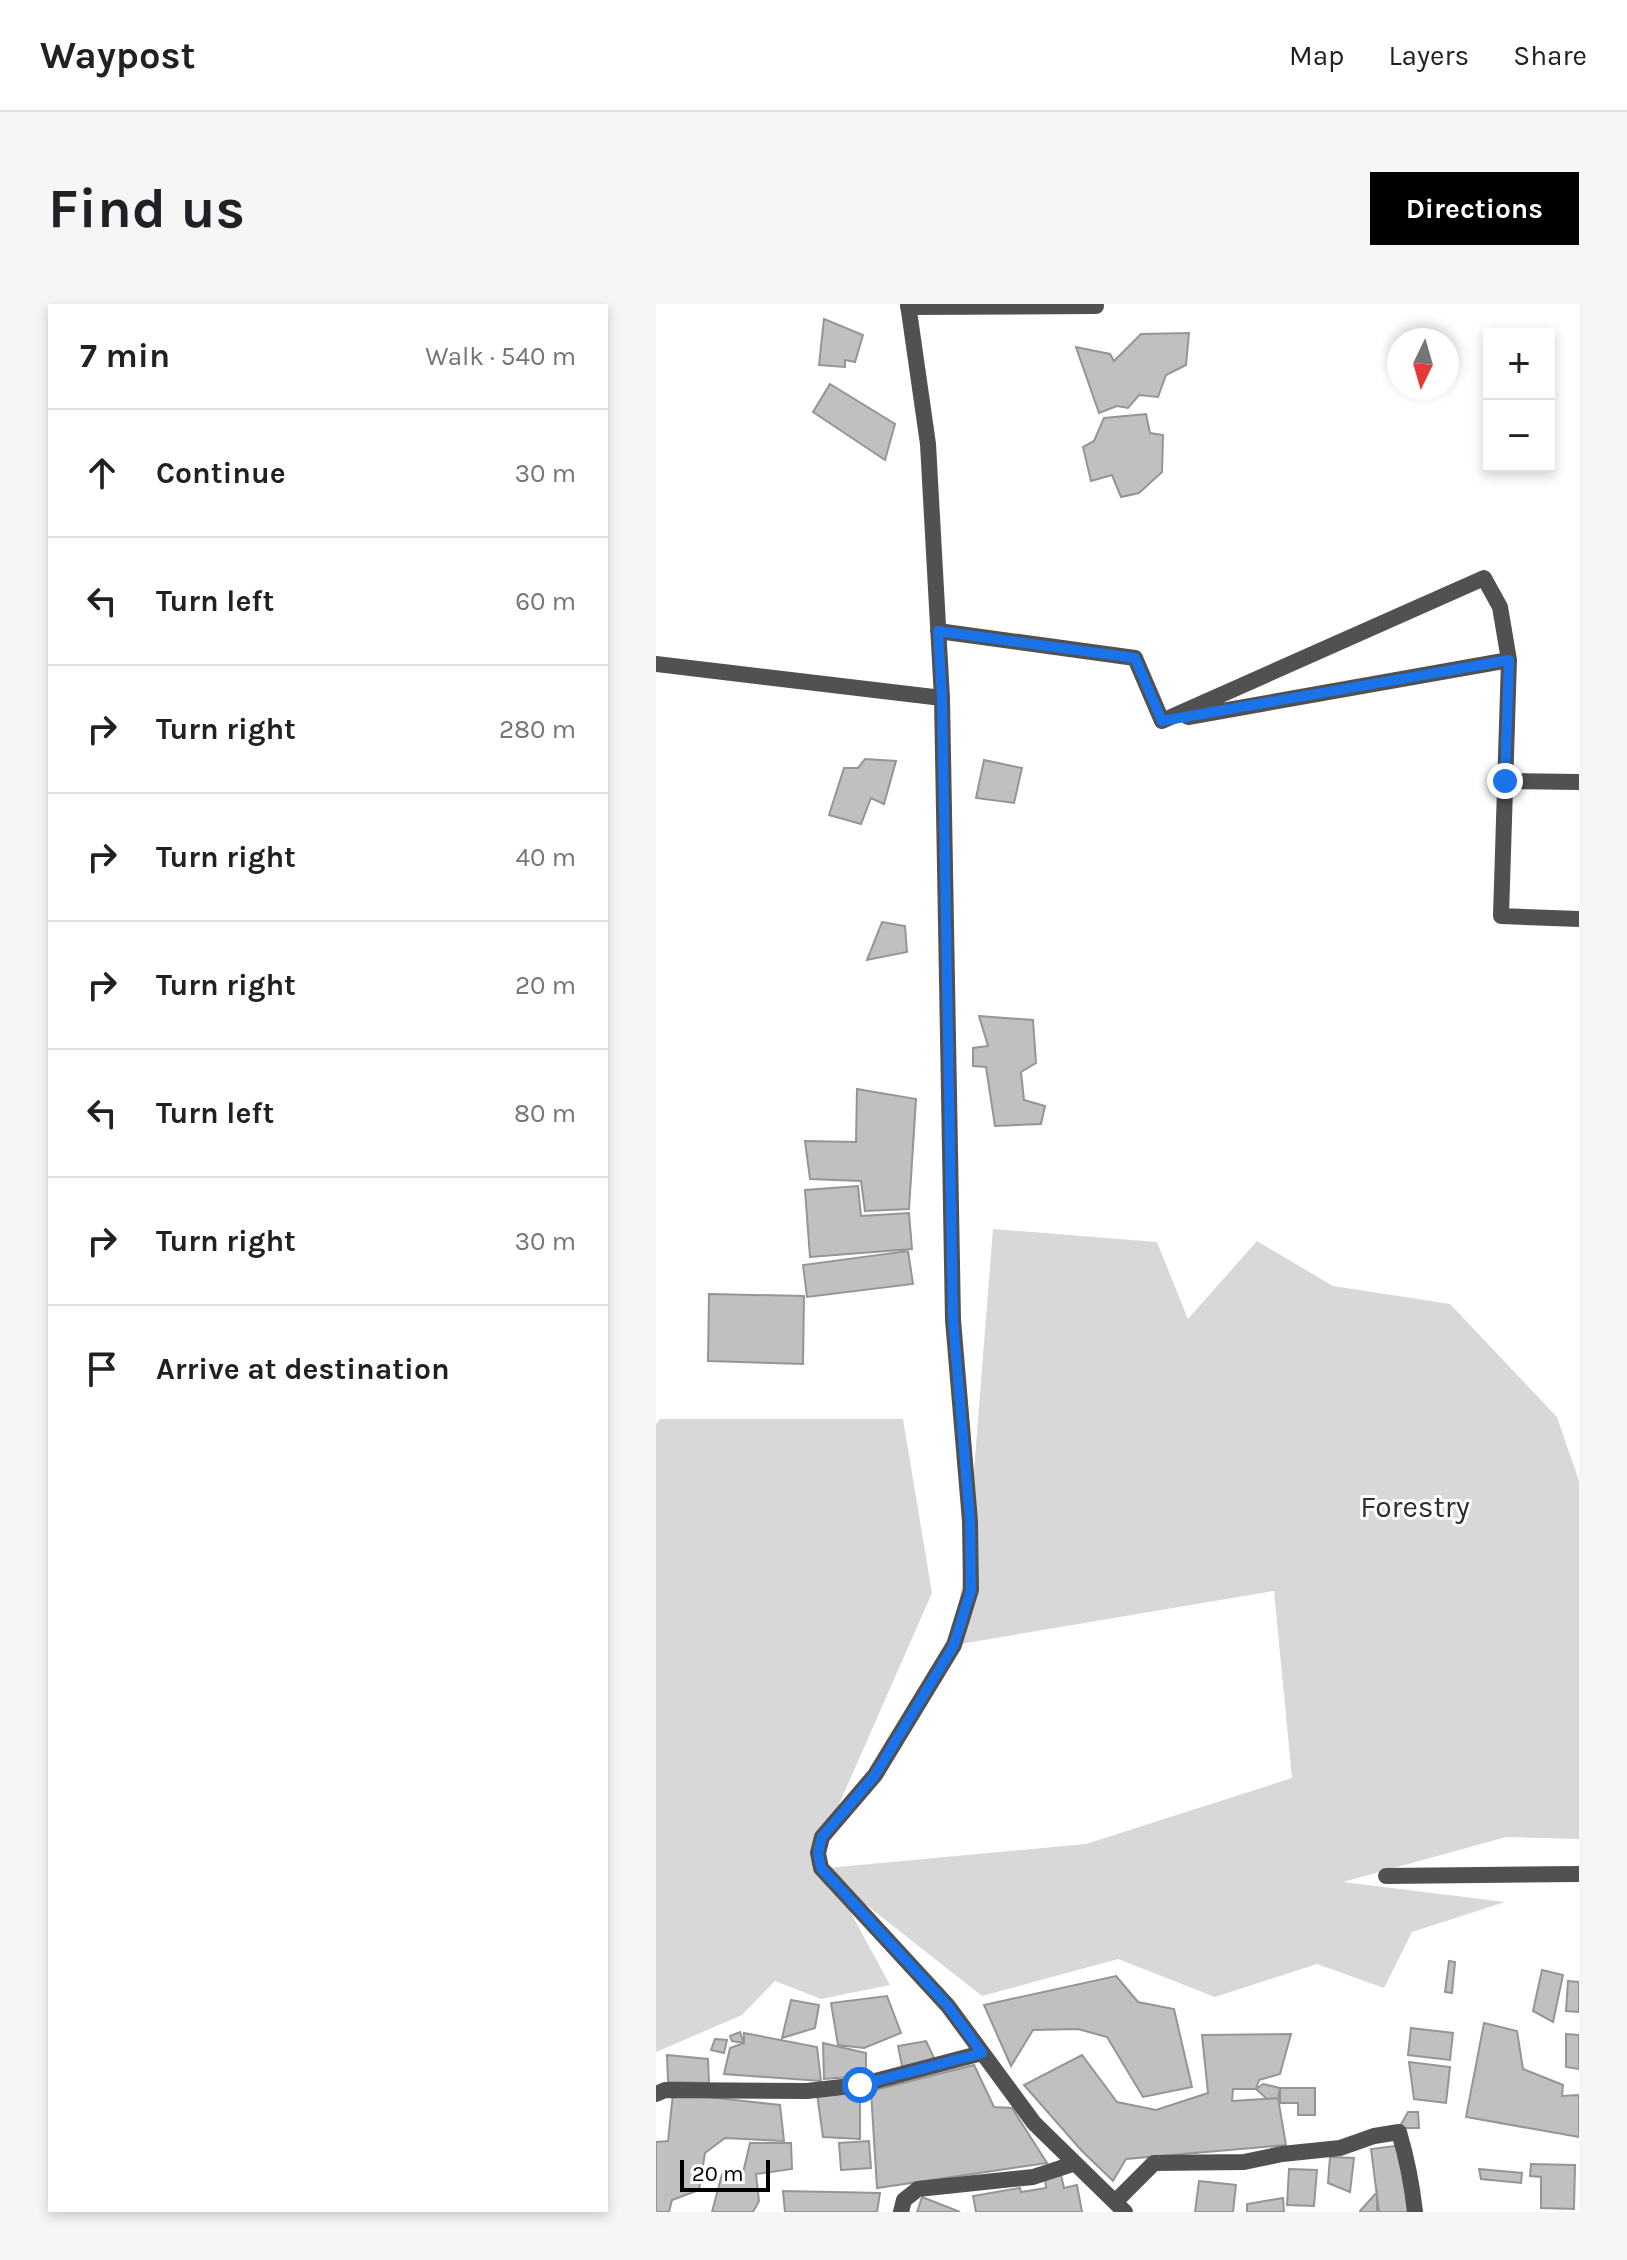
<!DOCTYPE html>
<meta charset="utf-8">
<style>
body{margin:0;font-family:Karla,sans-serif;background:#f6f6f6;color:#202124}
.controls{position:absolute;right:24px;top:24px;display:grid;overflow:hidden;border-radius:0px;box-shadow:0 4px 12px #0003}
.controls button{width:72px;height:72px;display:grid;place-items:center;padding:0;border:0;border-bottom:2px solid #e0e0e0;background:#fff;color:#202124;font:40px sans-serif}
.compass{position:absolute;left:731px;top:24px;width:72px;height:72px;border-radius:50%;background:#fff;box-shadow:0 4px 12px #0003;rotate:185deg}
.scale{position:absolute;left:24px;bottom:20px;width:90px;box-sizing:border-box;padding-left:8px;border:4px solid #000;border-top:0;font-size:22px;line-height:28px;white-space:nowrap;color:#000;-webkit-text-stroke:6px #fff;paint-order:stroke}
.stop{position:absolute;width:24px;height:24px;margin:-18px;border:6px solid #1a73e8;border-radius:50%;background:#fff}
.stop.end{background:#1a73e8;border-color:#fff;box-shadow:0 2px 8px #0008}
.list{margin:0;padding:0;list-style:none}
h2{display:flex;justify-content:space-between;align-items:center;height:104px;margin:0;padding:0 32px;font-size:34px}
h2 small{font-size:26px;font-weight:400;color:#757577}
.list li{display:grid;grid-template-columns:52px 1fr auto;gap:24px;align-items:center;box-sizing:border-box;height:128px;padding:0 32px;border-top:2px solid #e0e0e0}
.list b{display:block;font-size:30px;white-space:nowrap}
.list em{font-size:26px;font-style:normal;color:#757577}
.icon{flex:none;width:44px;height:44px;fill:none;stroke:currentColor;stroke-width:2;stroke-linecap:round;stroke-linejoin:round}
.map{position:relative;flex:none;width:923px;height:1908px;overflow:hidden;border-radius:0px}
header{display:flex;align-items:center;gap:48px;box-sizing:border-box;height:112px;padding:0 40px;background:#fff;border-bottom:2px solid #e0e0e0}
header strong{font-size:38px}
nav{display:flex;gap:44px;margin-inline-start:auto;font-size:28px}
.intro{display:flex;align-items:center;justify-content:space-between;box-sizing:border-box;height:192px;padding:0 48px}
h1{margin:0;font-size:56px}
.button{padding:20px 36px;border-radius:0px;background:#000;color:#fff;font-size:28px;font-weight:700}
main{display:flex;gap:48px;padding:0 48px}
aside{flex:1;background:#fff;border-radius:0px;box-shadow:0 4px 12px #0003}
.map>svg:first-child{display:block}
</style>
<header>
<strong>Waypost</strong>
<nav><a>Map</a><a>Layers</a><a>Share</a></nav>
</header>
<div class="intro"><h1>Find us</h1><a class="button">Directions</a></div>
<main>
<aside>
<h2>7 min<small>Walk · 540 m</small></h2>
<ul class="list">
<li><svg class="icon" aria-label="ahead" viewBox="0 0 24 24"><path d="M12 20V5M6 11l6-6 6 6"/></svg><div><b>Continue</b></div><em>30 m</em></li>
<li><svg class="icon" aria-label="left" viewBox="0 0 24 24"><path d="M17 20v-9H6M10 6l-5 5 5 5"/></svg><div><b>Turn left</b></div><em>60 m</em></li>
<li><svg class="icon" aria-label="right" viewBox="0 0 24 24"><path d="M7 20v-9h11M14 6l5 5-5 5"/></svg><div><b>Turn right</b></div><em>280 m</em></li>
<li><svg class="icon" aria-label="right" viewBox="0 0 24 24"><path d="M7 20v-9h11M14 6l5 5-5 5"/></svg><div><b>Turn right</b></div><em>40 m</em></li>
<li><svg class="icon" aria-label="right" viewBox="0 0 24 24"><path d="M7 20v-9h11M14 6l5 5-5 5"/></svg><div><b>Turn right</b></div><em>20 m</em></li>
<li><svg class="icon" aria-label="left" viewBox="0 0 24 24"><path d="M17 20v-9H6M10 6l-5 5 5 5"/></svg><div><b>Turn left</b></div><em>80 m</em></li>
<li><svg class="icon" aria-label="right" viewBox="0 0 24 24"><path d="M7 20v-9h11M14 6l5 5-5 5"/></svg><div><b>Turn right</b></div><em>30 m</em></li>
<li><svg class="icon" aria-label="arrive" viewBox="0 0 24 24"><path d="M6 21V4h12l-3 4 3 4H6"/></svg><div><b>Arrive at destination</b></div></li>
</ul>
</aside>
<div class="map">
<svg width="923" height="1908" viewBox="0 0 923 1908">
<rect width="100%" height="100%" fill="#fff"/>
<path fill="#d8d8d8" d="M337,925L501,938L532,1015L601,937L677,982L794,1000L901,1113L923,1177V1535L850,1533L687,1578L849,1598L756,1628L728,1684L661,1660L559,1693L462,1655L326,1692L176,1574L234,1681L165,1695L119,1677L86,1711L0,1748V1120L4,1115H247L276,1289L162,1548L171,1564L430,1540L636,1474L618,1287L298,1341L314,1217Z"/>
<path fill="#c0c0c0" stroke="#959595" stroke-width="2" d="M168,15L207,31L199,58L189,56V63L163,61Z
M533,29L530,61L510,71L502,93L483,91L472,104L461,102L443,109L420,43L454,50L458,57L485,30Z
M174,80L239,120L229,156L157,108Z
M490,110L494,129L507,131L506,168L483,189L465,193L456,171L435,177L427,143L438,137L448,114Z
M209,455L240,457L228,500L215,494L205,520L173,511L188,464H202Z
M328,456L366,464L358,499L320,494Z
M226,618L249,622L251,648L211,656Z
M323,712L377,716L380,759L365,768L368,796L389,802L385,820L339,822L330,763L317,762V744L332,742Z
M201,785L260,795L253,905L209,907L205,877L154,875L149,837L200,838Z
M202,882L205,912L253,909L256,945L154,953L149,886Z
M252,947L257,980L151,993L147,961Z
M53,990L148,992L147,1060L52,1057Z
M793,1657L799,1658L796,1689L789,1688Z
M886,1666L907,1671L897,1718L877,1707Z
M460,1672L482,1698L518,1705L536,1783L487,1793L451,1733L422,1725L377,1726L355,1762L328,1701Z
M912,1677L923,1678V1708L910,1707Z
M231,1692L245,1729L208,1744L182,1741L175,1699Z
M135,1696L163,1701L159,1724L126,1734Z
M828,1719L861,1727L867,1765L907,1781L906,1792L923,1791V1833L810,1813Z
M755,1724L797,1729L794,1756L752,1751Z
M84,1728L88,1739L76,1737L74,1732Z
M88,1729L161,1743L165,1777L68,1770L74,1744L88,1739Z
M635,1730L624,1770L603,1776L600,1785H577L576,1797L622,1794L630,1841L470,1855L457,1877L425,1846L368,1781L426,1751L461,1798L500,1806L552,1789L546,1731Z
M910,1730L923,1731V1765L910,1763Z
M59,1735L71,1736L68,1749L55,1746Z
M270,1737L280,1758L247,1767L242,1742Z
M167,1739L210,1749V1772L168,1775Z
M11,1751L52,1755L53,1779L12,1778Z
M753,1758L794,1763L790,1799L758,1795Z
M318,1761L338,1803L356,1804L391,1859L221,1884L215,1787Z
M607,1780L624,1784L622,1794L611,1795L600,1785Z
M624,1784H659V1811H642V1799H624Z
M17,1789L124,1801L128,1837L69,1834L49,1849L43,1886L16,1896L13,1908H0V1838L12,1837Z
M204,1789V1835L167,1833L161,1790Z
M752,1808H762L763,1824H743Z
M213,1837L215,1864L185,1866L183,1839Z
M94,1839H135L136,1865L100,1870L103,1897L97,1908H56L66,1870L86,1873Z
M746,1841L755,1908H723L715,1845Z
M674,1853L698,1854L694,1888L672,1879Z
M875,1860L919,1861L918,1905L885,1904V1873L874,1872Z
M633,1865L661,1866L658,1902L631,1901Z
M823,1865L866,1869L865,1879L825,1875Z
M405,1871L408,1884L421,1881L426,1908H320L317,1892L364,1884L365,1888L390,1884L389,1874Z
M543,1877L580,1881L577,1908H539Z
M127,1887L224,1889L221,1908H129Z
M721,1888V1908H704V1907Z
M266,1893L304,1908H261Z
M627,1894L628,1908H591V1900Z"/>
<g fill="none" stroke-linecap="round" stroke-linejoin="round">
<path stroke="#515151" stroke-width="16" d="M252,0L272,140L286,394L297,1016L314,1217L315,1286L298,1341L219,1471L166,1533L162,1549L165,1564L292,1702L378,1819L469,1908
M252,3L440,2
M282,327L479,354L506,417
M0,360L286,394
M532,413L853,356
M506,417L828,274L844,303L853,356L845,612L923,615
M849,477L923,478
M730,1572L923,1570
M0,1790L9,1786L151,1787L204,1781L326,1749
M460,1897L498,1859L588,1858L626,1850L684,1844L718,1832L743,1828C751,1855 756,1881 759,1908
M245,1908L248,1896L262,1885L377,1873L417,1860"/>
</g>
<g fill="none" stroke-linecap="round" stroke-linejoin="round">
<path stroke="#1a73e8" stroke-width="10" d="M204,1781L326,1749L292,1702L165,1564L162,1549L166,1533L219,1471L298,1341L315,1286L314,1217L297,1016L286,394L282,327L479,354L506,417L853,356L849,477"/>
</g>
<g text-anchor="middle" stroke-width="6" stroke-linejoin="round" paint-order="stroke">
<g font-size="30" fill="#2f2f2f" stroke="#fff">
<text x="759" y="1213">Forestry</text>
</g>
</g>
</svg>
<div class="controls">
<button>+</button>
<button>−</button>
</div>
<svg class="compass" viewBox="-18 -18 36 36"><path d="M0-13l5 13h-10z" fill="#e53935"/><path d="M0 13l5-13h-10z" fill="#757577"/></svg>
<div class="scale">20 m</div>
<div class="stop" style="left:204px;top:1781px"></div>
<div class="stop end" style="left:849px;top:477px"></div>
</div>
</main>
